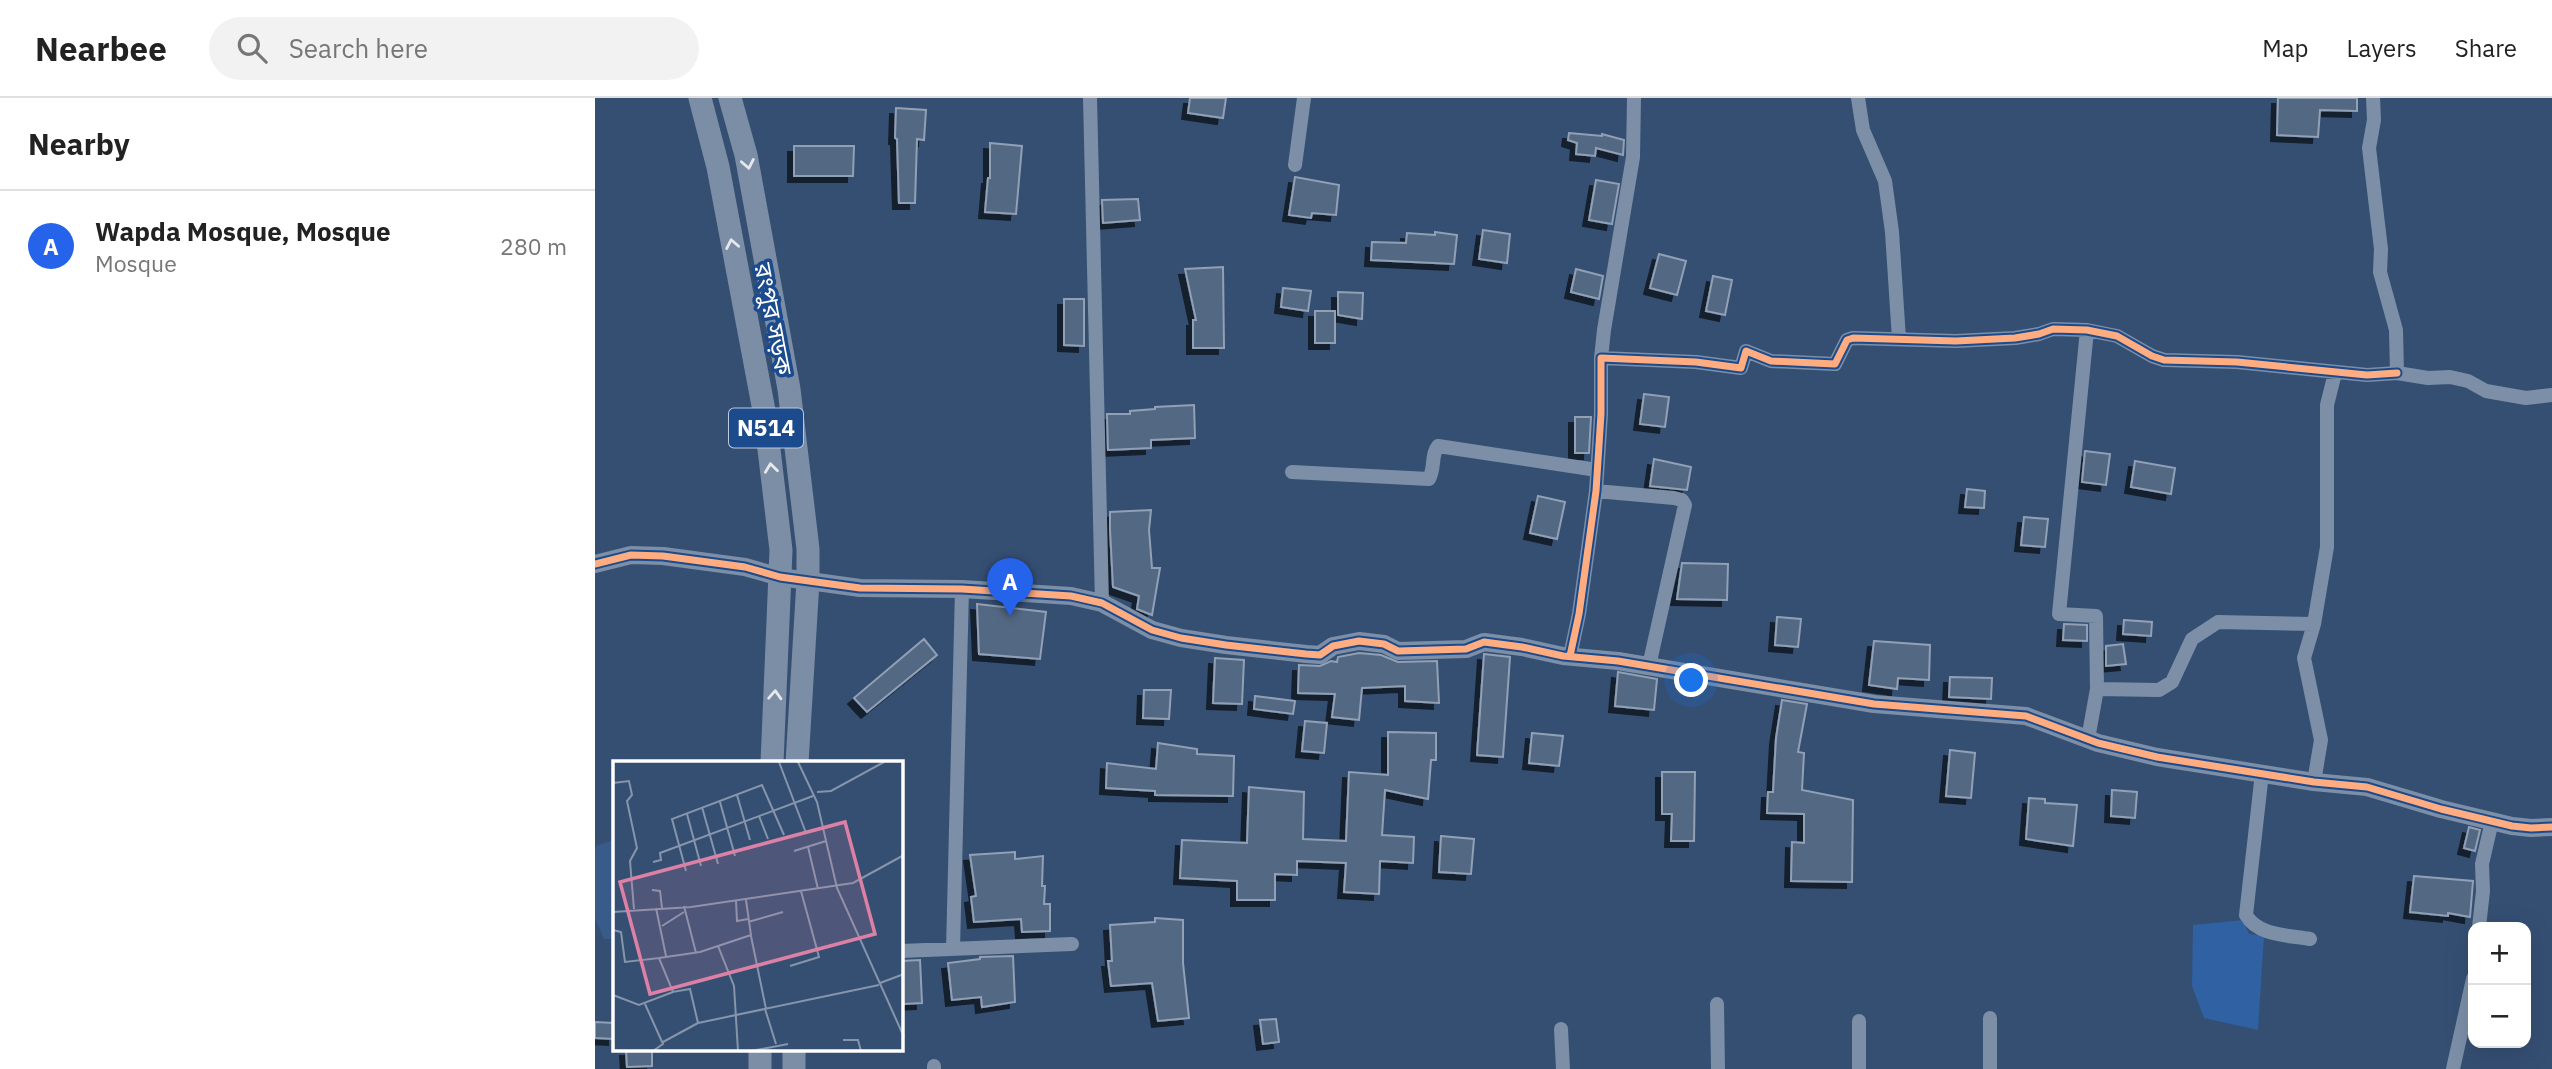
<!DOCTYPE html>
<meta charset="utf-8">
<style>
body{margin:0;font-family:"IBM Plex Sans","Noto Sans Bengali",sans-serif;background:#f2f2f2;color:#222}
.controls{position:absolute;right:21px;bottom:21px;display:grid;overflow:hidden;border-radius:14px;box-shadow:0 7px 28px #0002}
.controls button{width:63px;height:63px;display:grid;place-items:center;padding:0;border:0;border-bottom:2px solid #e0e0e0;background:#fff;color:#222;font:35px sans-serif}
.you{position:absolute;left:1097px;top:583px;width:24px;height:24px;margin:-18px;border:5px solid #fff;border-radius:50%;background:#1a73e8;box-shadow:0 0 0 10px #1a73e833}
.badge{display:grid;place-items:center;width:46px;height:46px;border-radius:50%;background:#2563eb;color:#fff;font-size:23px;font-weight:700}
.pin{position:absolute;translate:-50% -58px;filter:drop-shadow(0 2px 4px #0008)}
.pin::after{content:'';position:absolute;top:37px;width:24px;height:21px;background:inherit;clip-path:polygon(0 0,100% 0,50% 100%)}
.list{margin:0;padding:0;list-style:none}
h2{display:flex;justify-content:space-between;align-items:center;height:91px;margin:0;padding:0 28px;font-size:30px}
h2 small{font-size:23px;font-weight:400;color:#767676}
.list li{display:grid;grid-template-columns:46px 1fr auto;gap:21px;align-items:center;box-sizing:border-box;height:112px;padding:0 28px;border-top:2px solid #e0e0e0}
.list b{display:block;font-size:26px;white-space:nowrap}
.list p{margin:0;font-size:23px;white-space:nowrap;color:#767676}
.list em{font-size:23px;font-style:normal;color:#767676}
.icon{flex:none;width:38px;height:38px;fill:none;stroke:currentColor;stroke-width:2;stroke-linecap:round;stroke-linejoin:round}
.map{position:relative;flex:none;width:1957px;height:971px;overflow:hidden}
header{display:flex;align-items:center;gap:42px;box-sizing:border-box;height:98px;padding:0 35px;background:#fff;border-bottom:2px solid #e0e0e0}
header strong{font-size:33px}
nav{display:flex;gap:38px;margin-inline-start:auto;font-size:24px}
.search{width:490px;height:63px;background:#f2f2f2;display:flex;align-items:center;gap:18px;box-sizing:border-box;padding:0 24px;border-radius:38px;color:#767676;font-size:26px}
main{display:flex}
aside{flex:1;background:#fff}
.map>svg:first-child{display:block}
</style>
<header>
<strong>Nearbee</strong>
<div class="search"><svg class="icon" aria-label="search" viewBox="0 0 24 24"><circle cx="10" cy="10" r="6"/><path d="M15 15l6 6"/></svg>Search here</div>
<nav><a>Map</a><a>Layers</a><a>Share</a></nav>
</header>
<main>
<aside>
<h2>Nearby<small></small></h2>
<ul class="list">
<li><span class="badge">A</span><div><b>Wapda Mosque, Mosque</b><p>Mosque</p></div><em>280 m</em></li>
</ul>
</aside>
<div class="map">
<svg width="1957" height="971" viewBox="0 0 1957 971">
<defs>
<filter id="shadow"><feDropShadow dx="-6" dy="6" stdDeviation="0" flood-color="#0009"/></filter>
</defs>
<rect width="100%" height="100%" fill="#354f73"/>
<path fill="#2f61a3" d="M1648,822L1654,836L1669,838L1663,932L1609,920L1597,888L1598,827Z"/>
<path fill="#395b8a" d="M19,742V841H9L0,821V751L1,748Z"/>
<path fill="#526783" stroke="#91a0b5" stroke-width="2" filter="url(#shadow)" d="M595,0H631L628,20L593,15Z
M1683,0H1762V13L1725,12L1723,39L1682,37Z
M301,10L331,12L329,42L322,41L320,105H304L302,41L300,40Z
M974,35L1007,38V36L1029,42L1028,57L1001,50L1000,58L981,56L982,45L973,42Z
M395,45L427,48L421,116L390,114L393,80H395Z
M199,48H259L258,78H199Z
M700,79L744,87L741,117L717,115L716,120L694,117Z
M1001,82L1024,86L1017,126L994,122Z
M543,101L545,122L508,125L507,102Z
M888,132L915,136L912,165L884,161Z
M840,134L862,137L859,166L776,162L777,144L811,145L812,135L840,137Z
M1064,156L1091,163L1082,197L1055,190Z
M628,169L629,250H598V222H601L590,171Z
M981,171L1008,178L1004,201L976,194Z
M1118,178L1137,182L1130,217L1111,213Z
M688,190L716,193L713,213L686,209Z
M743,194L768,195L767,221L743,217Z
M469,201H489V248L469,247Z
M720,213H740V245H720Z
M1049,296L1074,299L1070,329L1045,326Z
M599,307L600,340L556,342V350L513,352L512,316H535V313L560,311V309Z
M980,319H996L994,355H980Z
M1490,353L1515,356L1511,387L1487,384Z
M1059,361L1096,369L1092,392L1055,388Z
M1540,363L1580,370L1576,396L1536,389Z
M1372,391L1390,393L1389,410L1370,409Z
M943,398L970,404L962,441L935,435Z
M556,412L554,432L557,470H565L557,517L542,511L544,498L518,489L515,431V414Z
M1429,419L1453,421L1450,449L1426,447Z
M1087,465L1133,466L1132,502L1082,501Z
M382,506L451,514L445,561L384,556Z
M1182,519L1206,521L1203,549L1180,547Z
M1529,522L1557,524L1556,538L1528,536Z
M1469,526L1492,527V543L1468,542Z
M329,541L342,557L272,614L259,600Z
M1279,543L1335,547L1334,582L1303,580L1302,591L1274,587Z
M1528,546L1531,566L1511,568V548Z
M764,555L786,557L803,564L842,563L844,605L810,603V588L767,590L764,622L737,619L740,596L703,595L704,567L725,568L736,563L742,564L743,559Z
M889,556L915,559L908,659L882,657Z
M620,560L649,562L647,606L618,605Z
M1023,574L1062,581L1059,612L1020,608Z
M1355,579L1397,580L1396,601L1354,599Z
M549,592H576L574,621L548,620Z
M660,598L700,603L698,616L659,611Z
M1187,602L1212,606L1203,654L1209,655L1207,692L1258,702L1257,784L1196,783L1197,744L1209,745V716L1172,715L1173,694H1178L1181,640Z
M710,623L732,625L729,655L707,653Z
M793,634L841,635V662H836L833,701L790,692L787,737L819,739L818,765L785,763L784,796L749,794L751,765L702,763V777L680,776V802H642V783L585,780L587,742L652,745L654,689L709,694L708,741L751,743L754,674L793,677Z
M937,635L968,638L964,668L934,665Z
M563,645L602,651V656L639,658L638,698L560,697V693L511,690L512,665L561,671Z
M1355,652L1380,655L1376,700L1351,698Z
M1067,674H1100L1099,743H1076L1077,716H1067Z
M1517,692L1542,694L1540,720L1516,718Z
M1434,700L1450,701V705L1482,707L1478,748L1431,741Z
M1874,729L1885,732L1880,753L1869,750Z
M846,738L879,741L876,776L844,774Z
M420,754V761L448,758L447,788H450L449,806H455V833L427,834L426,821L379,824L376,799L381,798L375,757Z
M1819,778L1878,783L1875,819L1853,815V818L1815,814Z
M560,820L588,822V865L594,920L563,923L557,885L516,888L513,863H517L515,827L560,824Z
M418,858L420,904L387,909L386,899L357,902L353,865L385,861V859Z
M325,862L327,905L308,906L306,863Z
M681,921L684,944L668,946L665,922Z
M0,924L19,925V941L0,940Z
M31,952H57V968L32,969Z"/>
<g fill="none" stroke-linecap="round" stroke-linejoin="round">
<path stroke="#7c8fa7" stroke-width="14" d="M495,0L507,505
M1263,0L1268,32L1290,83L1297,134L1304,241
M1778,0L1779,22L1774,50L1786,151L1785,174L1801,232L1802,275L1833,280L1855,279L1873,283L1891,293L1931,300L1957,297
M700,67L709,0
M1492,232L1464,516L1501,518L1502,591L1493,641
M1006,260L1009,232L1038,59L1039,0
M697,374L834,381C840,371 836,356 843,348L1002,372
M1001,393L1079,400L1087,402L1090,407L1054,568
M975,558L984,516L1001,393L1006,316V260L1101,264L1146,270L1151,253L1176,263L1240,266L1252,242L1258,240L1361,243L1420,240L1444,236L1458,231L1492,232L1522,238L1557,258L1569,262L1642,264L1772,277L1802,275
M1502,591L1564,592L1577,584L1597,541L1623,524L1719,526
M1667,675L1651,817C1663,838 1693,837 1715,841
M1719,684L1726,642L1709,560L1719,526L1732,449V307L1740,275
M1884,829L1888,793L1887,766L1897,723
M358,851L367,491
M306,853L477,846
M1122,906L1123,971
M1264,923V971
M966,931L968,971
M339,968V971
M1395,971V920
M1858,971L1878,881"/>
<path stroke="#7c8fa7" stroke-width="18" d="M0,466L36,457L68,458L150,469L185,479L265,490L367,491L476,498L507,505L557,532L586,540L631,547L711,556L725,557L738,548L764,543L789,546L803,553L871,551L889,544L927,549L968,558L1023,563L1279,606L1431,618L1503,645L1562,659L1719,684L1772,689L1846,711L1917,728L1936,730L1957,729"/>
<path stroke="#7c8ea6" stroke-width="23" d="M105,0L123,69L170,318L186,452L177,665
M135,0L151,57L194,291L213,451V483L202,665
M165,971V952
M199,971V952"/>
<g stroke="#1b4b8d" stroke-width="11">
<path id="cycleway" d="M0,466L36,457L68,458L150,469L185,479L265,490L367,491L476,498L507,505L557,532L586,540L631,547L711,556L725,557L738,548L764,543L789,546L803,553L871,551L889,544L927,549L968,558L1023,563L1279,606L1431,618L1503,645L1562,659L1719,684L1772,689L1846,711L1917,728L1936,730L1957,729
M975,558L984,516L1001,393L1006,316V260L1101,264L1146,270L1151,253L1176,263L1240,266L1252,242L1258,240L1361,243L1420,240L1444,236L1458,231L1492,232L1522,238L1557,258L1569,262L1642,264L1772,277L1802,275"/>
</g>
<use href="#cycleway" stroke="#ffac80" stroke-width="7"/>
</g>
<defs><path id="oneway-chevron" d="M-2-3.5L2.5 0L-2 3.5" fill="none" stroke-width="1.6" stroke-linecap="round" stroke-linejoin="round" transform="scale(1.75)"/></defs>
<g stroke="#e5e8ed">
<use href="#oneway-chevron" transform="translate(153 66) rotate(79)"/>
<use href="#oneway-chevron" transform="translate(137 146) rotate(-101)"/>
<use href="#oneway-chevron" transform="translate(176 370) rotate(-97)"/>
<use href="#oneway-chevron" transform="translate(180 597) rotate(-87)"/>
</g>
<g text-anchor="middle" stroke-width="7" stroke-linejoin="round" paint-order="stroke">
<rect fill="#1b4b8d" stroke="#bbc9dd" stroke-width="2" x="134" y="310.5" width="74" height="39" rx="5"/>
<g font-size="23" font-weight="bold" fill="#fff">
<text x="171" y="338">N514</text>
</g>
<g font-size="24" fill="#fff" stroke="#1b4b8d">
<text transform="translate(178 221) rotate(79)" y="8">রংপুর সড়ক</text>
</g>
</g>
<g transform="translate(18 663)">
<rect width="290" height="290" fill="#354f73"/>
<path fill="none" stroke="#8695ab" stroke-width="2" d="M166,1L193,72M185,1L204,41L224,127L291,276M0,22L16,20L19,34L14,40L24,87L17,100L21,148M204,31L218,30L271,1M124,34L137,79M107,41L122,95M89,46L105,103M74,53L88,105M146,55L155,78M195,86L205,128M181,90L213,80M40,101L48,99L47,92L200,35M73,110L59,58L149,24L171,74M39,129L47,130L49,147M123,140L124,160L135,158M71,145L83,192M43,147L53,195M0,151L78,146L240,122L291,94M135,161L170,151M49,165L71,151M0,169L8,171L12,201L46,197L60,231L77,228L85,262L266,224M138,175L153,248M105,185L121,225L125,290M46,197L87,191L138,174L133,139M177,205L206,196L188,130M267,222L291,213M0,234L26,244L60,231M32,243L50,283L40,290M152,248L163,283M230,279H245L248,290M50,281L85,262M138,290L175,283"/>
<path fill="#dd80a5" fill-opacity="0.15" stroke="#dd80a5" stroke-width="3.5" d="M232,61L262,173L37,233L7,121Z"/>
<rect width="290" height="290" fill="none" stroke="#fff" stroke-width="3.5"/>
</g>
</svg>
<div class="controls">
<button>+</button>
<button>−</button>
</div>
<div class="you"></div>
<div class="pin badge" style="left:415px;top:518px">A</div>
</div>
</main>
